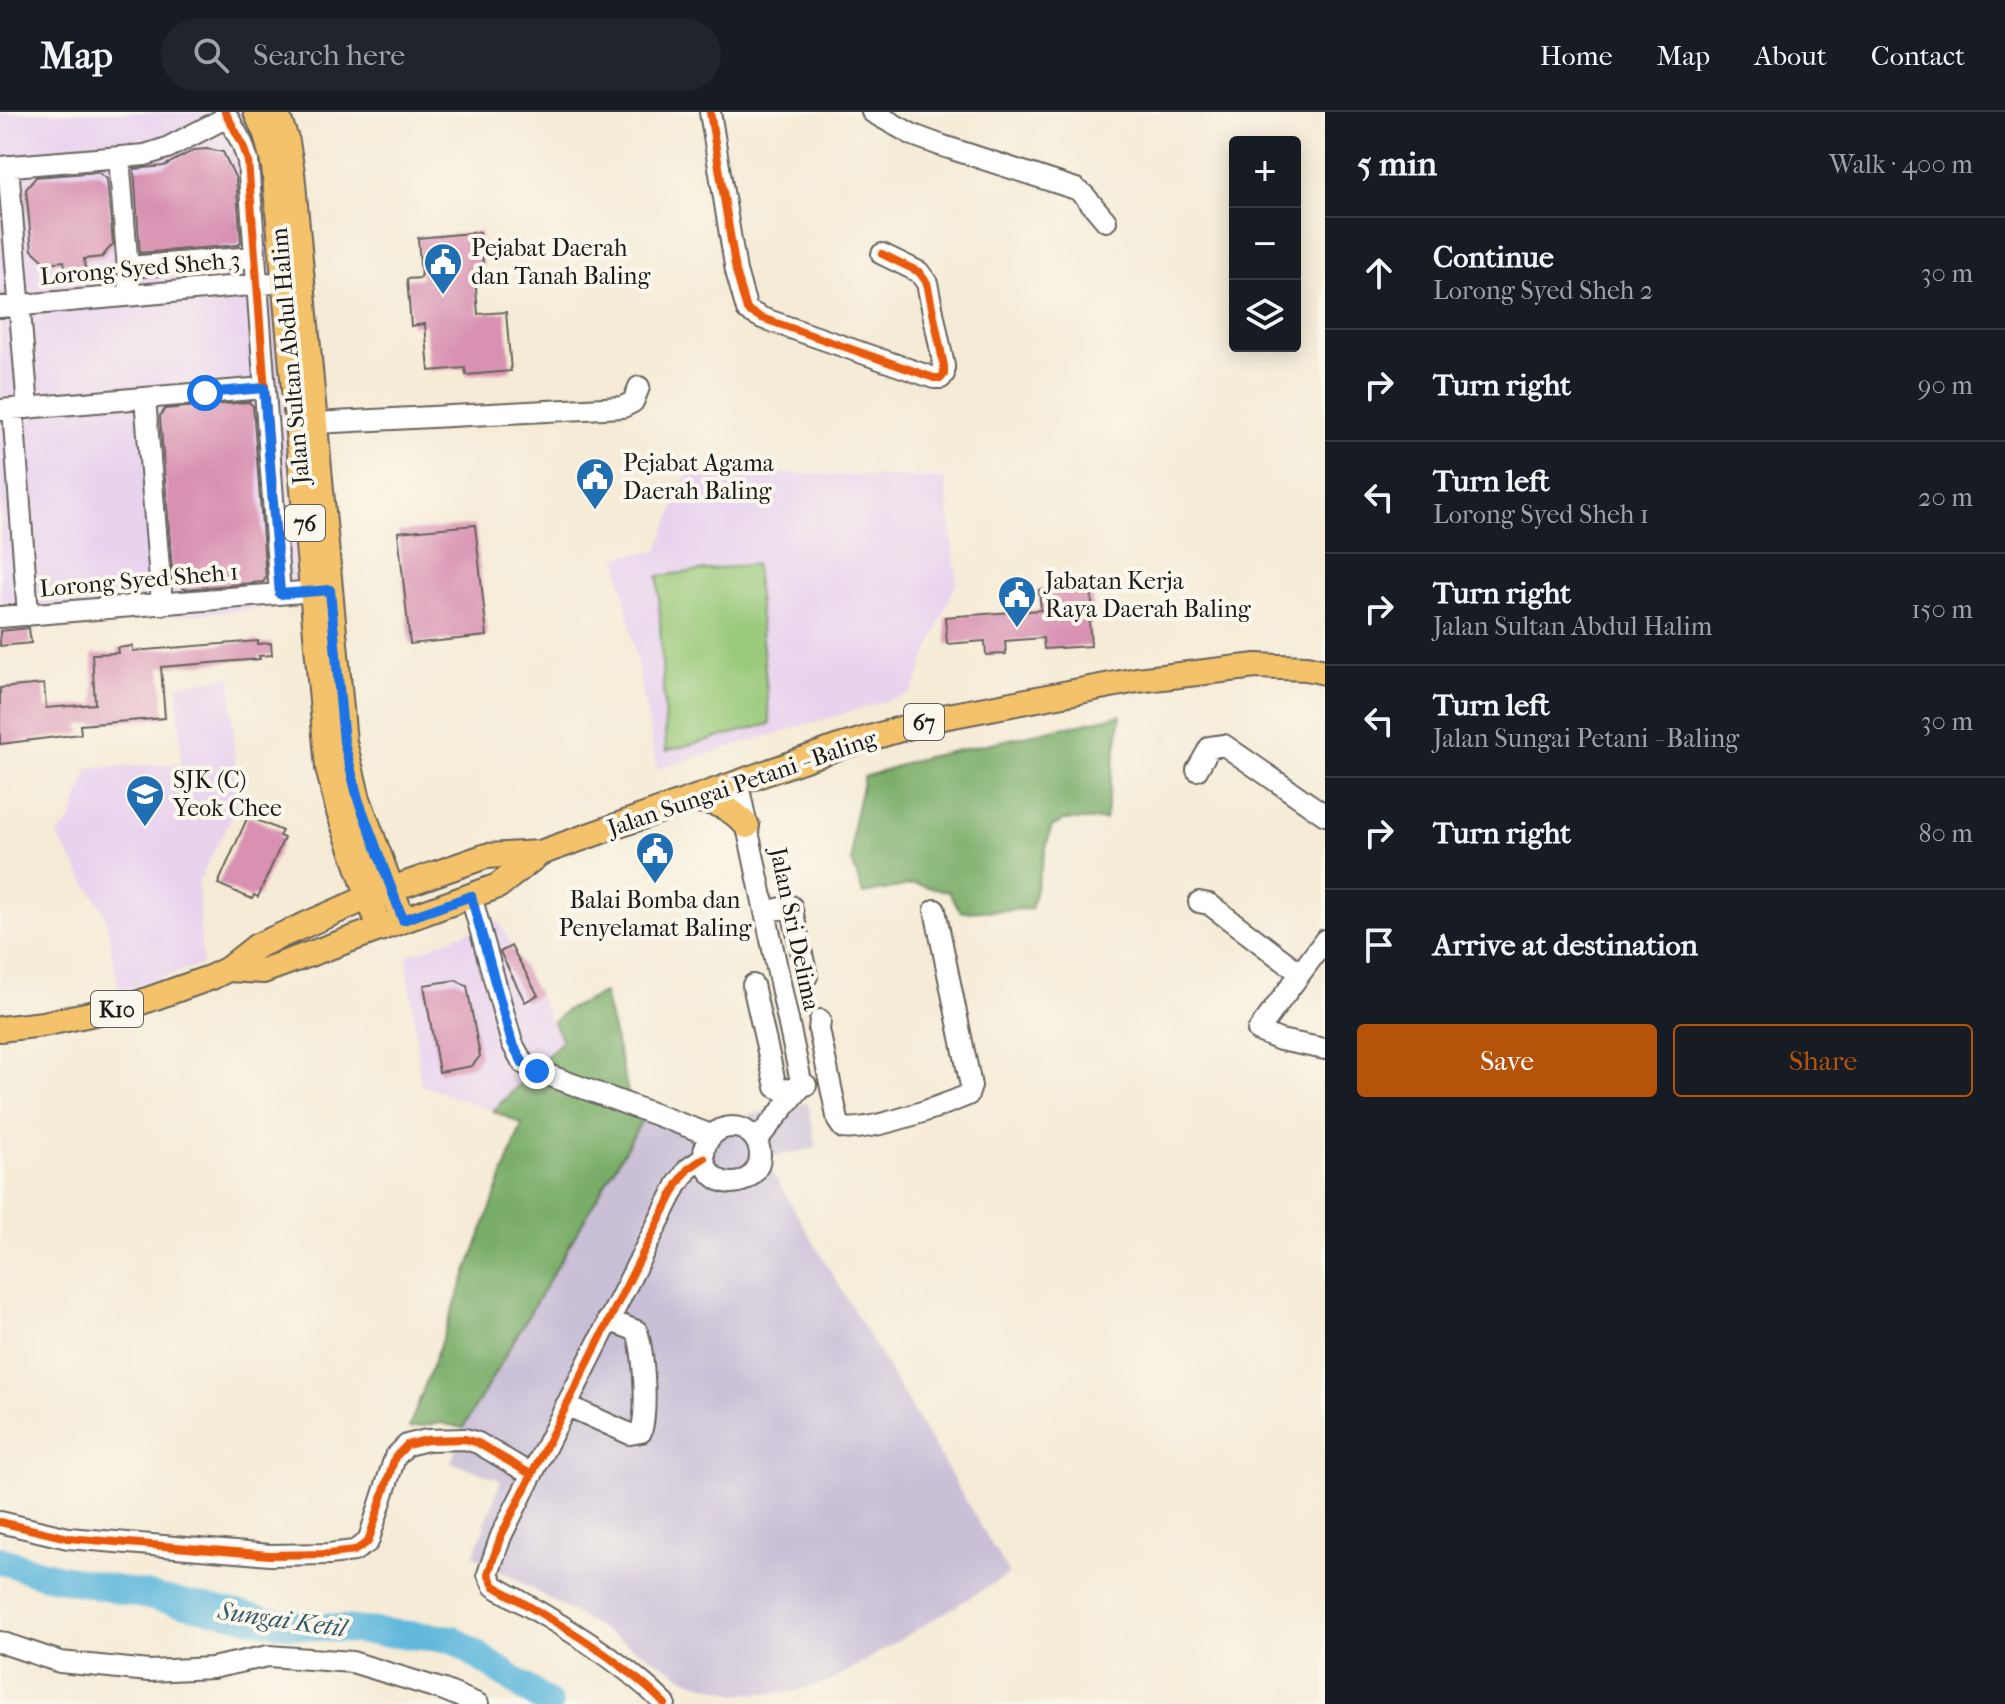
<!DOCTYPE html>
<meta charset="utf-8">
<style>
body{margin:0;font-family:"IM FELL French Canon",serif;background:#20242c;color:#f1f3f6}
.controls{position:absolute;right:24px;top:24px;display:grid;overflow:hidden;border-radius:8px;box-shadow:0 4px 20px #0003}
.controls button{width:72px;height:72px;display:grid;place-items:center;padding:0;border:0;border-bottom:2px solid #363941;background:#171b24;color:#f1f3f6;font:40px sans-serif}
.stop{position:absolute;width:24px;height:24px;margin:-18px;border:6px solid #1a73e8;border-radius:50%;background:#fff}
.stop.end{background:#1a73e8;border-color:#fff;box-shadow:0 2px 8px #0008}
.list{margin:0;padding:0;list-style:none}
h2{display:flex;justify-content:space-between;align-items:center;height:104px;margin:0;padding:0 32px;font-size:34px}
h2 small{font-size:26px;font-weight:400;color:#9ea1a6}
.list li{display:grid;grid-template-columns:52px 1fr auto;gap:24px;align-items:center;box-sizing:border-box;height:112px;padding:0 32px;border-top:2px solid #363941}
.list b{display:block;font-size:30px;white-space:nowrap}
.list p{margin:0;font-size:26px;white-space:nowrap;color:#9ea1a6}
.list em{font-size:26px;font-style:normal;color:#9ea1a6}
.actions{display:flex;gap:16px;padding:24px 32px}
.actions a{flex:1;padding:18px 0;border:2px solid #b45309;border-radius:8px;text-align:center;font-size:28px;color:#b45309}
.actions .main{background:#b45309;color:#fff}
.icon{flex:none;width:44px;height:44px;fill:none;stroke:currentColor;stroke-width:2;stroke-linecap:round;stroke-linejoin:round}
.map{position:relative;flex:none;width:1325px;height:1592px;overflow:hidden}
header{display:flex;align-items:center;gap:48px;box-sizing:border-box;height:112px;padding:0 40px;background:#171b24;border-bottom:2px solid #363941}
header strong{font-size:38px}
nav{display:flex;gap:44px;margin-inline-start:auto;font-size:28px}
.search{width:560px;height:72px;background:#20242c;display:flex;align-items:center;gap:20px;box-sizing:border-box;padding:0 28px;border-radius:44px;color:#9ea1a6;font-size:30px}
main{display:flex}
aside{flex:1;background:#171b24}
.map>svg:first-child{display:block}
</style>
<header>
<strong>Map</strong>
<div class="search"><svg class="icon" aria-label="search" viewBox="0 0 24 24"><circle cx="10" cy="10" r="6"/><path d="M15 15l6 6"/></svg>Search here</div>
<nav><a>Home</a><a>Map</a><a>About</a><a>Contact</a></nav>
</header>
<main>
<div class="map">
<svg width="1325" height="1592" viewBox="0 0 1325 1592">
<rect width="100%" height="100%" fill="#fbf7ec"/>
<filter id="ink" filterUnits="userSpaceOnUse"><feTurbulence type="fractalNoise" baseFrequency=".0125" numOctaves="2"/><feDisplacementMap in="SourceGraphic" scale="16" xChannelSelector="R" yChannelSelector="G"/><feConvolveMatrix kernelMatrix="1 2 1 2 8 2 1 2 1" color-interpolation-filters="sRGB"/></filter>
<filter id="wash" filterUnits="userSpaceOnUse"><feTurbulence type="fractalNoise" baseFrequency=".006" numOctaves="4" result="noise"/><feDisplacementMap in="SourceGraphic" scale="32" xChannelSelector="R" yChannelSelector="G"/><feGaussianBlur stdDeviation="1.8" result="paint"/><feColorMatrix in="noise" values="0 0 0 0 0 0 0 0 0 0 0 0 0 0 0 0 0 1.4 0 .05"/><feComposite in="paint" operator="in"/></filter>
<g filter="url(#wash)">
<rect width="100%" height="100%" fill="#f5ebd6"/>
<path fill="#e8d2ee" d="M0,0H243L251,15L261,48L300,493L0,519Z
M688,358L945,367L957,468L912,581L657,657L617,444L658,439Z
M231,565L237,695L198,770L202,852L119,880L105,801L57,724L71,708L89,656L181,652L178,573Z
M498,808L562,928L493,999L421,973L407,844Z"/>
<path fill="#c9bfd7" d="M808,991L817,1036L764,1046L1009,1462L831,1569L793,1580L738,1582L691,1569L474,1443L501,1368L451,1350L463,1316L648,998L688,1015Z"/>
<path fill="#99c979" stroke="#5a724a" stroke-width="2" d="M755,452L770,612L666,639L658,464Z"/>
<path fill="#7aad69" stroke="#4b6442" stroke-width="2" d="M1121,603L1105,708H1064L1051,716L1031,797L961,800L949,780L914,772L863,782L852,749L853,714L864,665L922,646Z
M604,881L630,988L648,998L463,1316L441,1311L409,1316L522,1012L493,999L562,929L553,910L566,898Z"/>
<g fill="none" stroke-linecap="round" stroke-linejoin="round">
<path stroke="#5eb8db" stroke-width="28" d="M0,1448L42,1462L278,1511L453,1527L549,1592"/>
</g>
<g id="blocks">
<path fill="#d891b1" d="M207,37L223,40L236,67L241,130L238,133L140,141L134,57L164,54L194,38Z
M98,60L107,67L113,132L102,145L84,147L86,165L67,167L64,149L46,151L32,138L26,77L36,65Z
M480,120L484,163L475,164L478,202L506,200L511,259L466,263L465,256L429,259L425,212L411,214L407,167L421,166L418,126Z
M249,290L253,294L266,466L263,470L185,477L173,469L160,304L165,297Z
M475,413L487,524L410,532L398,420Z
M1091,475L1093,508H1089L1091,534L1044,537L1043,526L1005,529L1006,542L986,543L985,529L947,532L945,505L1041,498L1039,478Z
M29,516L31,531L0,534V519Z
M258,529V532L271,531L272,543L259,544L260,547L161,555L165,606L80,613L81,622L0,632V576L44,572L46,596L95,592L92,542L118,541L117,536L133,534V539Z
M248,704L282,719L279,724L284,726L258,785L254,783L252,787L218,772Z
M511,834L538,883L525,890L500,840Z
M456,868L467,874L480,944L472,954L439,960L424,873Z"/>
</g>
</g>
<g filter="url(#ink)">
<use href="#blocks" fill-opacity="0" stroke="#68645d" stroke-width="2"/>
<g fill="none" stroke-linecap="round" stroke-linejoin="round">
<g stroke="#68645d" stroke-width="24">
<path id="minor" d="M225,0L242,31L248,49L280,482
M710,0L736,159L747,198L762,206L934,266H941L944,262V254L927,171L919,160L882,142
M872,0L913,23L940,33L1076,77L1084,83L1106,109
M119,45L130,183
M8,54L28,296
M0,55L145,43L167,36L227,5
M128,155L254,145
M0,195L284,170
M145,286L162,492
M13,297L28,503
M0,298L264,276
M315,311L623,295L633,290L639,275
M0,505L326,478
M1197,658L1210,635L1224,633L1325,703
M738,672L802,974L756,1029
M471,784L512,931L523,951L537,959L711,1023
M1199,790L1209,792L1300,861
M765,800L791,794L807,864
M1325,828L1258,919L1280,928L1325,937
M753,873L776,975L783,978L806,973
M820,908L819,918L838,1009L843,1016C870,1020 942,994 968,983L971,974L935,798
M704 1043a28 28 0 1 1 56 0a28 28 0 1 1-56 0Z
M566,1293L630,1322L641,1320C648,1298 644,1241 637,1219L608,1208
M0,1410L68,1426L270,1443L329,1442L354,1439L368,1430L395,1345L407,1333L427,1328L465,1327L478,1331L532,1363
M0,1530L60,1550L149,1559L212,1556L268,1544L352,1550L444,1578L478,1592
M665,1592C616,1543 553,1508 494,1474L488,1462L501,1424L677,1073L688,1057L704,1046"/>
</g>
<g stroke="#68645d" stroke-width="28">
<path id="major" d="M256,0L266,22L274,54L328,656L339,700L380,817
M276,0L287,30L292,60L344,630L358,687L403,808
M693,688C716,689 732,696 747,714
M228,857L263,859L498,774L540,741
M0,917L43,912L133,893L212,865L228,857L257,834L369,785L486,744L540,741L836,636L938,606L1137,568L1256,554L1306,556L1325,560"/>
</g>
<use href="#minor" stroke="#fff" stroke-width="20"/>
<use href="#major" stroke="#f4c26a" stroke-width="24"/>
<g stroke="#fbf7ec" stroke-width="13">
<path id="cycleway" d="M225,0L242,31L248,49L280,482
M710,0L736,159L747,198L762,206L934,266H941L944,262V254L927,171L919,160L882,142
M0,1410L68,1426L270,1443L329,1442L354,1439L368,1430L395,1345L407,1333L427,1328L465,1327L478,1331L532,1363
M665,1592C616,1543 553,1508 494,1474L488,1462L501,1424L677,1073L688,1057L704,1046"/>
</g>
<use href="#cycleway" stroke="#e8590c" stroke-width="8"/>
</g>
</g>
<g fill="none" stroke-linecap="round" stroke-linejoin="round" filter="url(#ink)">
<path stroke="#1a73e8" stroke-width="10" d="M205,281L264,276L280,482L330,478L344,630L358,687L403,808L471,784L512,931L523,951L537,959"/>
</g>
<defs>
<g id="civic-pin" transform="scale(2)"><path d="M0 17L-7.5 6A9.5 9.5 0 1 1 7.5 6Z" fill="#1f6fb2" stroke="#fbf7ec"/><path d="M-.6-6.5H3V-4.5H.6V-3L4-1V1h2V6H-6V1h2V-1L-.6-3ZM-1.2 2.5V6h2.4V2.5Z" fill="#fff"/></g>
<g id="school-pin" transform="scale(2)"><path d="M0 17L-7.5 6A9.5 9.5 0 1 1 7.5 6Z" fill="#1f6fb2" stroke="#fbf7ec"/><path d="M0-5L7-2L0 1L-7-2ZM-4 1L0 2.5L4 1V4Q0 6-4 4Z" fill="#fff"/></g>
</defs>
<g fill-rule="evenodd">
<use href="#civic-pin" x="443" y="150"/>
<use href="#civic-pin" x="595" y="365"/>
<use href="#civic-pin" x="1017" y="483"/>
<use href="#school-pin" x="145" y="682"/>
<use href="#civic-pin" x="655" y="739"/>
</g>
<g text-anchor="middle" stroke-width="8" stroke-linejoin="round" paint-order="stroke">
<g fill="#fbf7ec" stroke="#5f5e5a" stroke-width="2">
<rect x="285" y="393" width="40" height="36" rx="6"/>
<rect x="904" y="592" width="40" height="36" rx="6"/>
<rect x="91" y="879" width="52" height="36" rx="6"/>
</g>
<g font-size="22" font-weight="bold" fill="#1c1c1c">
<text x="305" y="419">76</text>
<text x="924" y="618">67</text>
<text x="117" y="905">K10</text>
</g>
<g font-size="24" fill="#1c1c1c" stroke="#fbf7ec" text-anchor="start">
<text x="471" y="144">Pejabat Daerah<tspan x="471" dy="28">dan Tanah Baling</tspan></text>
<text x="623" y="359">Pejabat Agama<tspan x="623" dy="28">Daerah Baling</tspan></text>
<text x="1045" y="477">Jabatan Kerja<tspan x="1045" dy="28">Raya Daerah Baling</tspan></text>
<text x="173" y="676">SJK (C)<tspan x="173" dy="28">Yeok Chee</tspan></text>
<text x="655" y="796" text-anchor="middle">Balai Bomba dan<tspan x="655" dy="28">Penyelamat Baling</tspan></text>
</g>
<g font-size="24" fill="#1c1c1c" stroke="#fbf7ec">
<text transform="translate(140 156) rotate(-5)" y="8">Lorong Syed Sheh 3</text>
<text transform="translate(290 244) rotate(-95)" y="8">Jalan Sultan Abdul Halim</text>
<text transform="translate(139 468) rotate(-5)" y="8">Lorong Syed Sheh 1</text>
<text transform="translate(742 671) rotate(-19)" y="8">Jalan Sungai Petani - Baling</text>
<text transform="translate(795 817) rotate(78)" y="8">Jalan Sri Delima</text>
</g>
<g font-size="26" font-style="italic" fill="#365a68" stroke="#fbf7ec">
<text transform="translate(282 1507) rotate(8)" y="9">Sungai Ketil</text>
</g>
</g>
</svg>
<div class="controls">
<button>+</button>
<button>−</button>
<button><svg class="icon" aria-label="layers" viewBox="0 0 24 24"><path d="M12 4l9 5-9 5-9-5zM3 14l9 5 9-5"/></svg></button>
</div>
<div class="stop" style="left:205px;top:281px"></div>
<div class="stop end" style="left:537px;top:959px"></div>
</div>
<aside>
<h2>5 min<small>Walk · 400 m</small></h2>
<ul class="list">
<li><svg class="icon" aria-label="ahead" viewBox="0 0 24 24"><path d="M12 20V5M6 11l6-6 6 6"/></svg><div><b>Continue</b><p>Lorong Syed Sheh 2</p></div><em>30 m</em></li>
<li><svg class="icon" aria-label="right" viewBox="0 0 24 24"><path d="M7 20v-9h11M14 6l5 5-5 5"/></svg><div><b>Turn right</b></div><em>90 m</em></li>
<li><svg class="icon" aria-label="left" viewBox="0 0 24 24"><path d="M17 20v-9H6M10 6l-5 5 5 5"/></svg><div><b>Turn left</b><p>Lorong Syed Sheh 1</p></div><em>20 m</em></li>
<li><svg class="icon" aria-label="right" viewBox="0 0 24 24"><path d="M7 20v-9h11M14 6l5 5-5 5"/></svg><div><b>Turn right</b><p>Jalan Sultan Abdul Halim</p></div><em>150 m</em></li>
<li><svg class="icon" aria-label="left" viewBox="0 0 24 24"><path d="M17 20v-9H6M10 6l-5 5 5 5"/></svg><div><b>Turn left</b><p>Jalan Sungai Petani - Baling</p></div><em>30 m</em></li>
<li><svg class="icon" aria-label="right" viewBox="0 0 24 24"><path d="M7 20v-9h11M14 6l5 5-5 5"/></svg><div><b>Turn right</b></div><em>80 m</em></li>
<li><svg class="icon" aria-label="arrive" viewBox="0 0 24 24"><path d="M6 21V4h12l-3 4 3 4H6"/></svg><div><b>Arrive at destination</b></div></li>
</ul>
<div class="actions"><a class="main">Save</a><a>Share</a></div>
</aside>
</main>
